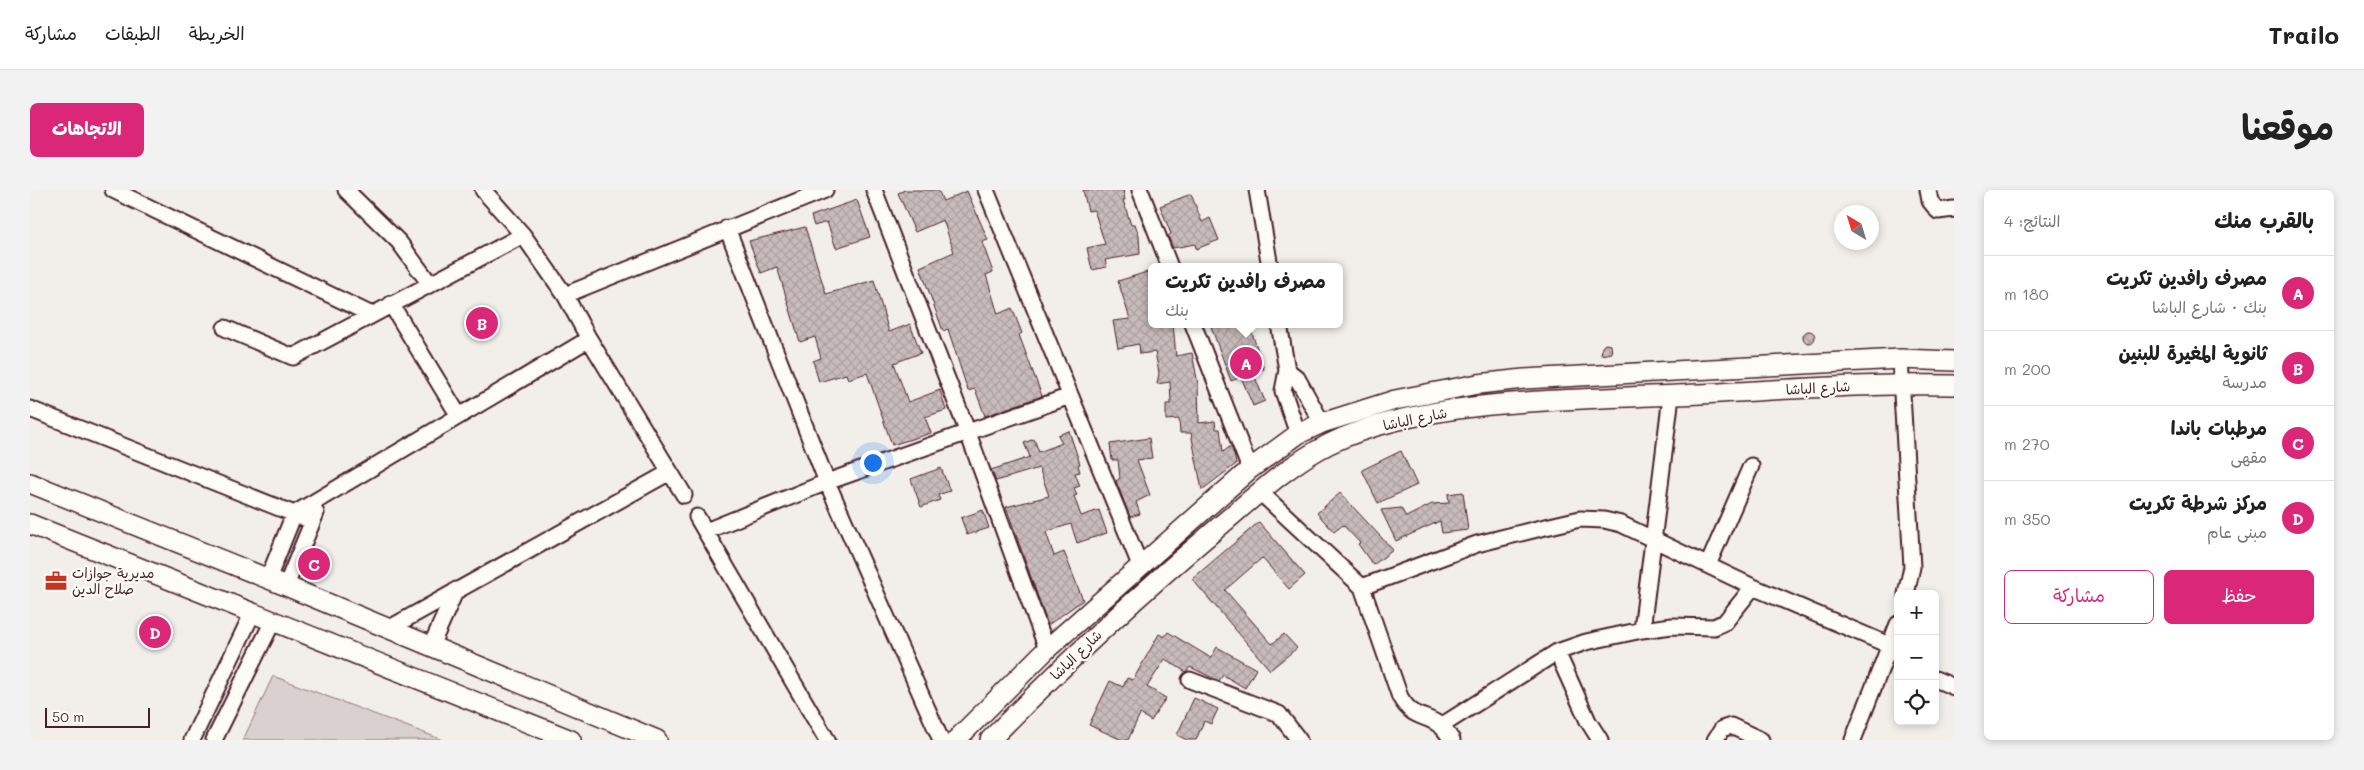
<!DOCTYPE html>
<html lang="ar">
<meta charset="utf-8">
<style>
body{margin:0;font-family:Mali,"Playpen Sans Arabic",sans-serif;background:#f2f2f2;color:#222;direction:rtl}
.controls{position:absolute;right:15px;bottom:15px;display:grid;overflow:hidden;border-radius:8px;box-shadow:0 2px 8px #0003}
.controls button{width:45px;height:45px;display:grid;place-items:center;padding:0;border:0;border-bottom:1px solid #e0e0e0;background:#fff;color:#222;font:25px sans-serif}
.compass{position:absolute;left:1804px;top:15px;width:45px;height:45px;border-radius:50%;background:#fff;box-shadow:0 2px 8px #0003;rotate:322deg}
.scale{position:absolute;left:15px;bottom:12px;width:105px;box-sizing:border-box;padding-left:5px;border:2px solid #4a1f2b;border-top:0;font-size:14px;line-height:18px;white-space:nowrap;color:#4a1f2b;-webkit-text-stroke:4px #fdfcf7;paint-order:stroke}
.you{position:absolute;left:842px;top:272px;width:18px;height:18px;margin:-12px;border:4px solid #fff;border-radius:50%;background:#1a73e8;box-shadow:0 0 0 8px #1a73e833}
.badge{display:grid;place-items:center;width:32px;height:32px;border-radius:50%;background:#db2777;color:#fff;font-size:16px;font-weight:700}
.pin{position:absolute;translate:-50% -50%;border:2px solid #fff;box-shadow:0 1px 5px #0006}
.popup{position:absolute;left:1118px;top:73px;width:195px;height:65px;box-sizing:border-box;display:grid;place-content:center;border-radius:8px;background:#fff;filter:drop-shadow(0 1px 4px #0005);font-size:16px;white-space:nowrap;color:#767676}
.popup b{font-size:19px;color:#222}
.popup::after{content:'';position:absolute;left:50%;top:100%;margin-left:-10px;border:10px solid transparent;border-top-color:#fff}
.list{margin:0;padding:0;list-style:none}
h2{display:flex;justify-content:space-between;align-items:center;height:65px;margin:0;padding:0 20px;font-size:21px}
h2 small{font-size:16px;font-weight:400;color:#767676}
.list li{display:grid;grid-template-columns:32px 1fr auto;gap:15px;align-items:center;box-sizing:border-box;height:75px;padding:0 20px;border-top:1px solid #e0e0e0}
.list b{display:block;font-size:19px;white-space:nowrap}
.list p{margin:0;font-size:16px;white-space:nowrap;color:#767676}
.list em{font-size:16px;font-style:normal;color:#767676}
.actions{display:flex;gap:10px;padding:15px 20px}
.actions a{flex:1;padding:11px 0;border:1px solid #db2777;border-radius:8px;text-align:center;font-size:18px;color:#db2777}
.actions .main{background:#db2777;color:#fff}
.icon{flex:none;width:28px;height:28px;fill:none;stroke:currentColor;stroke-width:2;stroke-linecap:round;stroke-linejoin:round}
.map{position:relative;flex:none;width:1924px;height:550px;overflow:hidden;direction:ltr;border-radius:8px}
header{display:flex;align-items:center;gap:30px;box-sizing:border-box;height:70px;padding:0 25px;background:#fff;border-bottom:1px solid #e0e0e0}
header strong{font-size:24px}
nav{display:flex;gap:28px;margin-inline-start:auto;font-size:18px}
.intro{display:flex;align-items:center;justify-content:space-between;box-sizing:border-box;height:120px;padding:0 30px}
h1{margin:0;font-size:35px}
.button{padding:12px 22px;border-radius:8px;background:#db2777;color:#fff;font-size:18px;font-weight:700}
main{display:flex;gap:30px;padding:0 30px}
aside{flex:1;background:#fff;border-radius:8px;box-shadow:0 2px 8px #0003}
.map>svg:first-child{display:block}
</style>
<header>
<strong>Trailo</strong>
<nav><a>الخريطة</a><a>الطبقات</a><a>مشاركة</a></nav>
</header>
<div class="intro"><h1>موقعنا</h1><a class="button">الاتجاهات</a></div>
<main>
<aside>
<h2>بالقرب منك<small>النتائج: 4</small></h2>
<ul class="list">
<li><span class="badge">A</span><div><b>مصرف رافدين تكريت</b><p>بنك · شارع الباشا</p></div><em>180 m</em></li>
<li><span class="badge">B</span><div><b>ثانوية المغيرة للبنين</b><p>مدرسة</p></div><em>200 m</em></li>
<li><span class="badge">C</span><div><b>مرطبات باندا</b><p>مقهى</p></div><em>270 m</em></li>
<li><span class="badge">D</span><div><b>مركز شرطة تكريت</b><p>مبنى عام</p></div><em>350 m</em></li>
</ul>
<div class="actions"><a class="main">حفظ</a><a>مشاركة</a></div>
</aside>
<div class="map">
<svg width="1924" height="550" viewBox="0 0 1924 550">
<defs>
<pattern id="building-cross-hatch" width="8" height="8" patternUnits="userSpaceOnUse" patternTransform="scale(1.25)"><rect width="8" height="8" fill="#c8bbbb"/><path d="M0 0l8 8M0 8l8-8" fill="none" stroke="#ada0a1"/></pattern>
</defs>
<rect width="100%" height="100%" fill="#f2efeb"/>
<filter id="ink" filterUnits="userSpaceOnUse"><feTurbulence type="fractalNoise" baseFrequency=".02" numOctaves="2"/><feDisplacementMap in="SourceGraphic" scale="10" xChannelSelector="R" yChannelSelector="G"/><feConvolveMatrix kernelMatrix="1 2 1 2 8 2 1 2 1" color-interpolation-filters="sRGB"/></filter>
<g filter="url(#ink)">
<path fill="#d9d0cf" stroke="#92787d" d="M243,486L413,550H213Z"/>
<path fill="url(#building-cross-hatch)" stroke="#4a1f2b" d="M875,0H908L913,11L937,1L958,50L952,52L963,82L956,85L968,124L982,118L992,143L989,145L1012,206L955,226L945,199L938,201L918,139L913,141L890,77L924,62L913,30L885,42L868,3Z
M1053,0H1093L1095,10H1093L1101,35L1105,34L1109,46L1110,64L1075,70L1077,77L1062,80L1057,58L1075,54L1064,20L1058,21Z
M1161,4L1172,32L1180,28L1189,50L1166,59L1165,54L1143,58L1138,46L1141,44L1130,16Z
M827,10L840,47L806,58L797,32L784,36L781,26Z
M775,37L796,104L844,90L859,142L880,134L891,163L864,173L878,212L910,200L916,220L895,227L901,243L862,255L837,183L818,189L816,184L789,192L783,171L791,168L785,147L770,152L747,77L731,83L719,51Z
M1117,82L1122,101V134H1143L1146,166L1162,163L1168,194L1169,233L1185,231L1186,239H1190L1193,262L1201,256L1204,264L1206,274L1172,300L1161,243H1150L1149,229L1136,230V214H1141L1140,192L1127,194L1129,183L1125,162L1110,164L1109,154L1088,158L1083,131L1100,129L1088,91Z
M1180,134H1219L1234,179L1223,183L1235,211L1223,216L1211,187L1201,191Z
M1773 147a6 6 0 1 1 12 0a6 6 0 1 1-12 0Z
M1575,154L1581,155L1582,163L1571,165L1572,157Z
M1039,241L1050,274L1048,275L1050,282L1045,283L1050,296L1044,298L1047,305L1044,306L1051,326L1069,320L1077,343L1047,353L1041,334L1016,342L1024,366L1034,362L1053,410L1018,435L976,317L1019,306L1009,278L966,291L961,280L1000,267L994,253L1004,249L1009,262L1032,253L1028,245Z
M1119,248L1122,268L1107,270L1120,305L1106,312L1110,324L1100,327L1086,291L1090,288L1088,270H1082L1080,254Z
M1371,261L1387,295L1348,313L1332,280Z
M911,278L920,301L908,305L910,310L891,317L881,289Z
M1433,302L1438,340L1412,343L1410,331L1366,351L1351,320L1371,318L1376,327L1402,314L1419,313L1418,304Z
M1310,303L1363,360L1343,375L1328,354L1330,353L1313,335L1304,342L1287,323Z
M953,320L959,338L937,345L931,328Z
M1229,332L1275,385L1259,399L1232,368L1195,400L1242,454L1254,444L1267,458L1240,480L1162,389Z
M1138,442L1181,468L1187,457L1226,479L1215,498L1193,485L1189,491L1160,477L1156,482L1135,469L1117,497L1136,508L1121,531L1110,524L1098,550H1092L1059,535L1080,491L1093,497L1097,488L1103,490L1129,444L1134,447Z
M1164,508L1188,519L1181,534L1174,531L1166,550H1157L1147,545Z"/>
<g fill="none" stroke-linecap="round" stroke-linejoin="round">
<g stroke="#4a1f2b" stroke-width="19">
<path id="minor" d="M83,0L342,125
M316,0L369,52L400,94
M453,0L493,45L535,105L559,149L654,305
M844,0L938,243L1017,459
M956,0L1110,375
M1110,0L1140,77
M1227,0L1240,77
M1898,0L1900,11L1908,21L1924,19
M697,38L797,292L911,550
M535,105L795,0
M361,114L429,226
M1163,134L1220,279
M1249,134L1257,180L1253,201L1268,244
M195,138L263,167L493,45
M1870,169L1882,377L1876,404
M1257,180L1267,188L1292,233
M0,219L282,331
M1230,302L1332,397L1370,507C1384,531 1396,523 1412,537C1416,541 1419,546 1422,550
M667,327L797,550
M676,341L797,292L1040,206
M1678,375L1721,276
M238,389L264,324L559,149
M256,396L286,323
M1332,397L1447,354L1507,339L1550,329L1574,330L1591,334L1723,397
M358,439L640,282
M1612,440L1641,206
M401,456L426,400
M1527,462L1558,531L1570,550
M1905,489L1924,497
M1160,490L1249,524L1269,550
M1411,536L1527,462L1556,452L1612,440L1642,436L1684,437L1695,432L1723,397L1861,456L1868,463
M162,550L222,424
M184,550L243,431
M1685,550L1692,539L1701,536L1731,550
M1823,550L1868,434"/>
</g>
<g stroke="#4a1f2b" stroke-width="22">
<path id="major" d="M0,293L256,396L627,550
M0,334L541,550
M926,550L1017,459L1220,279L1268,244L1292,233L1365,210L1448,194L1494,189L1870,169L1924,171
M960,550C1033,475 1110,403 1191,335C1224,307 1259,274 1299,254C1394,208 1542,210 1647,205C1739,201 1832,193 1924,195"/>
</g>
<use href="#minor" stroke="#fdfcf7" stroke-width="15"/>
<use href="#major" stroke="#fdfcf7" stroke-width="19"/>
</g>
</g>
<defs>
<g id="office-bare" transform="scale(1.725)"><path d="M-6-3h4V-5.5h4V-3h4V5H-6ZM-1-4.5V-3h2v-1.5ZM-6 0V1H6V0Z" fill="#c8321e" stroke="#fdfcf7" stroke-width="2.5" paint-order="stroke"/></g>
</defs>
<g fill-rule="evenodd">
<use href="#office-bare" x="26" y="391"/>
</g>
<g text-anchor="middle" stroke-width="4.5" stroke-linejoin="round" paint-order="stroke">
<g font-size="14" fill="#4a1f2b" stroke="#fdfcf7">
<text transform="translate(1788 198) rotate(-3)" y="5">شارع الباشا</text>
<text transform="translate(1385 229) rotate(-12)" y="5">شارع الباشا</text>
<text transform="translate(1046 465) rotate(-44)" y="5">شارع الباشا</text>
</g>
<g font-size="14" fill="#4a1f2b" stroke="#fdfcf7" text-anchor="start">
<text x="42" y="388">مديرية جوازات<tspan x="42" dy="16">صلاح الدين</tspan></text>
</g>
</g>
</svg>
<div class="controls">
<button>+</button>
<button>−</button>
<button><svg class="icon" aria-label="locate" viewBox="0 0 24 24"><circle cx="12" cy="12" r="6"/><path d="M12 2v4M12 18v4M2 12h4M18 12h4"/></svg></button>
</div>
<svg class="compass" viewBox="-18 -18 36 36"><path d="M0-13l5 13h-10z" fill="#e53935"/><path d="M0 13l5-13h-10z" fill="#767676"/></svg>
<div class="scale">50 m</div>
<div class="you"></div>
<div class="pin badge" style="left:1216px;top:173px">A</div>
<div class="popup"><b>مصرف رافدين تكريت</b>بنك</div>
<div class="pin badge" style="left:452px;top:133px">B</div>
<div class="pin badge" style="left:284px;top:374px">C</div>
<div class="pin badge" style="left:125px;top:442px">D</div>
</div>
</main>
